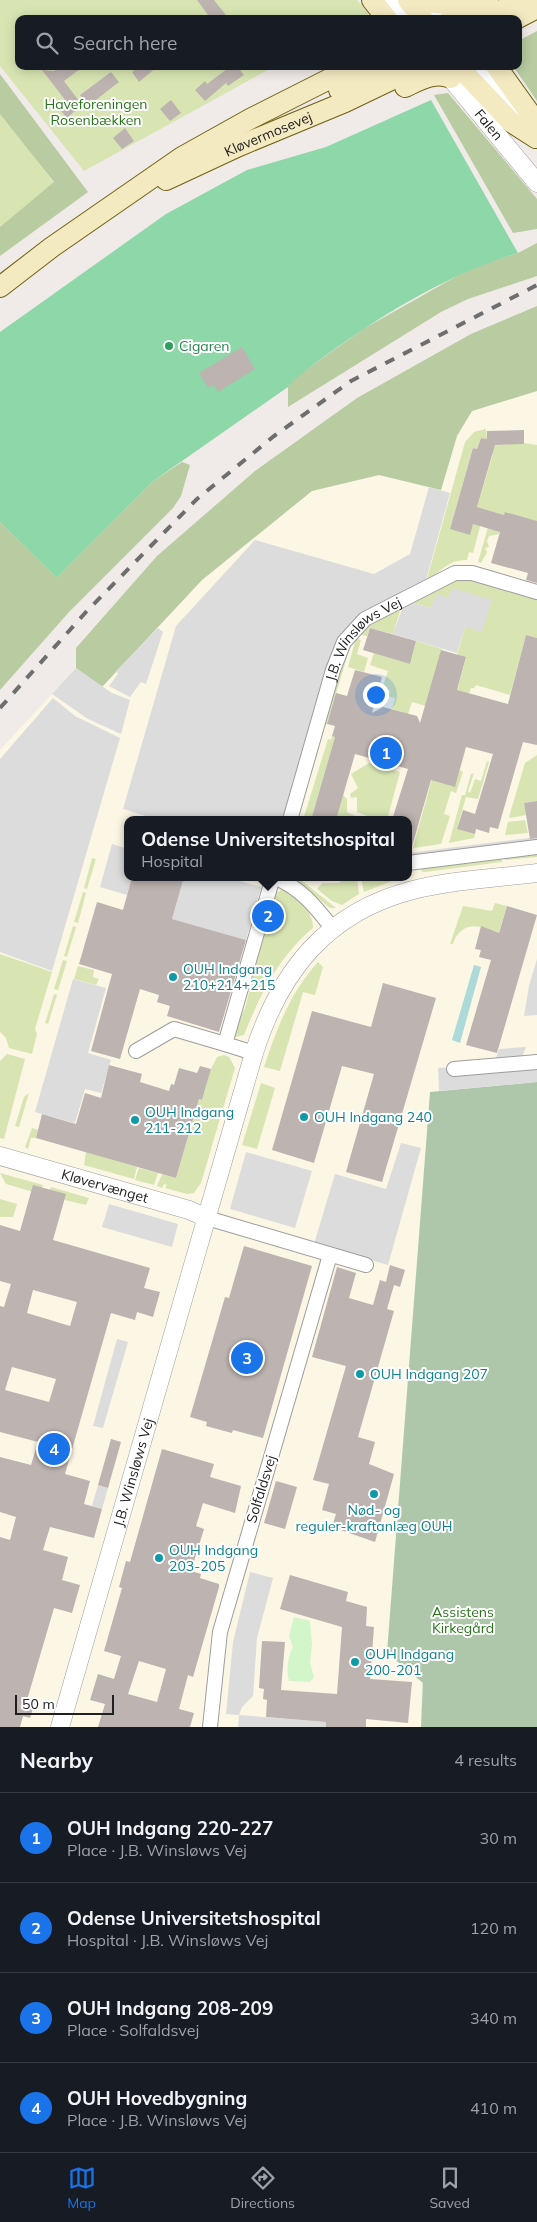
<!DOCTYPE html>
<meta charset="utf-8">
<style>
body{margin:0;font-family:Mulish,sans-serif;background:#20242c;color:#f1f3f6}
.scale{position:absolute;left:15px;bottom:12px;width:99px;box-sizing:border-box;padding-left:5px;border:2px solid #202020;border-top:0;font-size:14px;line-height:18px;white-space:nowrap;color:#202020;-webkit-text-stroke:4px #fff;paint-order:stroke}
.you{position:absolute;left:375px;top:694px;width:18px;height:18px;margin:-12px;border:4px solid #fff;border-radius:50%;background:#1a73e8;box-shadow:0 0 0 8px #1a73e833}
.badge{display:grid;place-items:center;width:32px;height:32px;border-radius:50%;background:#1a73e8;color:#fff;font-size:16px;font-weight:700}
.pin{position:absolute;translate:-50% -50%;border:2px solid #fff;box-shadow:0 1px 5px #0006}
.popup{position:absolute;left:124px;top:816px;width:288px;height:65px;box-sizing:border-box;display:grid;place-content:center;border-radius:10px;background:#171b24;filter:drop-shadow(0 1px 4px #0005);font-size:16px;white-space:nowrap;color:#9ea1a6}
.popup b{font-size:19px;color:#f1f3f6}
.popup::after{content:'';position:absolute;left:50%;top:100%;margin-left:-10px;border:10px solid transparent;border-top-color:#171b24}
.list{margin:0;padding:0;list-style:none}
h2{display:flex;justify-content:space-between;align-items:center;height:65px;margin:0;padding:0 20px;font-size:21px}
h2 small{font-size:16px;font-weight:400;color:#9ea1a6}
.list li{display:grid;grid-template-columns:32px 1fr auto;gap:15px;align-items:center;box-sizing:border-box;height:90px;padding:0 20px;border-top:1px solid #363941}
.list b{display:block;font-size:19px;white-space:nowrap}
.list p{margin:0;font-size:16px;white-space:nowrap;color:#9ea1a6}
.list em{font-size:16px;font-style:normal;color:#9ea1a6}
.icon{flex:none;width:28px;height:28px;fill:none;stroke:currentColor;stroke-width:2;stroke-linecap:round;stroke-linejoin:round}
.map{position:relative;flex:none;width:537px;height:1727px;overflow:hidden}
.search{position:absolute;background:#171b24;box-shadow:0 2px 12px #0003;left:15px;right:15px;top:15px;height:55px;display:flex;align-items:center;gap:12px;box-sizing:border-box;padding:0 18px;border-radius:10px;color:#9ea1a6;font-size:19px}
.sheet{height:425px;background:#171b24}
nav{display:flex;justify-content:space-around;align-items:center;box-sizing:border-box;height:70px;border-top:1px solid #363941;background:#171b24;font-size:14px;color:#9ea1a6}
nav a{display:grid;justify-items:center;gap:2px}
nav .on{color:#1a73e8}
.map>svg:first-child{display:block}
</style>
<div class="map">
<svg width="537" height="1727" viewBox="0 0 537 1727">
<rect width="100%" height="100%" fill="#f0ebe8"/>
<path fill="#fcf6e4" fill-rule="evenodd" d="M537,391V1082L430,1092L421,1727H0V750L76,668L102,687L202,580L311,491L379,475L441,490L457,436L472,411ZM128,820H408V877H128Z"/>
<path fill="#d8e5b3" d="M0,0H357L369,14L361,19H19V66H275L84,171L0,66Z
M1,113L54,183L0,227V114Z
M486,429L487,439L481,438L477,449L473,448L450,529L474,520L481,523L473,553L469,552L467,560C446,560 444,571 427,579L465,442L474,432Z
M524,443L537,445V524L506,512L504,515L477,507L493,454L487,446Z
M489,524L501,528L499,534L489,536L487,541L489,547L485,548L487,552L481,563L478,562Z
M463,577L537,596V638L526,635L510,695L476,685L474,688H471L465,705L454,702L466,658L457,655L465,627L448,598L431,608L409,602Z
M401,608L393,634L370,628L367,636L355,634L369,624Z
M356,638L361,640L357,654L368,658L364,672L348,667Z
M416,641L442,649L426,706L412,702L408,714L392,709L395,698L388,696L390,691L383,685L388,671L370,665L374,653L410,664Z
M344,656L347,657L327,724L324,726Z
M332,736L335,737L311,820H303L328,739L331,740Z
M537,755V801L524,803L526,815L511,818L509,817L525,763Z
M487,761L489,762L478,799L466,797L457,828L475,834L474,838L449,843L462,795H465L471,774L474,773L468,791L470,793L475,779L481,781Z
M369,763L400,772L387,820L372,818L357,812V797L351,798L350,794L358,788L351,774Z
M460,770L463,772L456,793L451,791L444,814L450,816L441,844L413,848L433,775L456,782Z
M343,795L347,799V812L364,820H336Z
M525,820L528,833L505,835L508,822Z
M537,853V857L505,860V857Z
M501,857L502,862L425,872H422L421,868Z
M92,858L96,859L87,889L84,888Z
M292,877H297L336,908H330Z
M347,877H357L359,894L342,905L332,901L317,889L322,883H339Z
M361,877H402L364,892Z
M284,888C295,897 314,911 313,928C279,956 260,995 244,1035L235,1037L232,1035L245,1008L274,895Z
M83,892L86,893L78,923L74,922Z
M495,903L507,906L497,938C484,922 460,921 453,944H450L463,906L492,911Z
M73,926L76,927L67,957L64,956Z
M0,954L52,972L35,1029L37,1034L32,1054L9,1048L6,1038L0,1032Z
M63,960L67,961L58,990L54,989Z
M318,962L323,967L315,995L303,992L280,1071L264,1067C277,1028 290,993 318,962Z
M78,966L94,970L93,977L99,979L96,985L74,979Z
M54,994L57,995L48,1024L45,1023Z
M7,1054L25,1059L4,1139L0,1138V1061Z
M224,1055L229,1057L235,1068L201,1183L194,1193L187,1194L165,1188L167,1185L164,1184L162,1188L157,1186L162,1174L176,1178L199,1099L202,1100L211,1069L217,1057Z
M261,1083L275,1088L257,1149L242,1145Z
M29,1093L19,1127L15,1126L24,1097Z
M32,1128L38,1130L36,1138H31L28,1149L25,1147Z
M86,1152L137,1167L134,1179L84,1165Z
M139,1168L158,1173L154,1185L135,1180Z
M0,1173L43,1185L40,1194L6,1184Z
M51,1187L89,1198L86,1205L48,1196Z
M0,1199L17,1204L13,1217H0Z"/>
<path fill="#b8cba1" d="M537,31V101L513,66H518V41Z
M0,74L88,192L0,256V227L54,182L0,114Z
M448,93L537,199V229L513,233L434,95Z
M537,243V276L468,299L441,312L288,407V387L297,376L365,328L457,276L486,263L518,253Z
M537,306V391L472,411L457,436L441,490L379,475L312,491L202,580L102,687L76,668V648L157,556L255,471L357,398L471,334Z
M182,462L190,465L181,496L173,508L69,612L0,690V522L57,578L152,482Z"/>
<path fill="#aec7ab" d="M537,1082V1727H421L423,1683L387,1653L430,1092Z"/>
<path fill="#d2f5ca" d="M294,1617L310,1621L312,1644L310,1663L314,1677L310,1682L289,1681C286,1669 288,1657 293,1647L289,1636Z"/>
<path fill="#8ed7a8" d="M431,100L518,253C454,272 393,308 339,346C321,359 302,371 288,387L152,482L57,578L0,522V332L166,214L247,170L326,147Z"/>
<path fill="#dcdcdc" d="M429,487L450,493L426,580L354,620L339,638L324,682L283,820H159L123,809L176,626L255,540L374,574L410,554Z
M452,588L492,600L482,632L465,627L457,653L393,634L404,604L409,602L431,608L436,594L448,598Z
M158,628L163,632L146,684L141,682L130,697L109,686L118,674L116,671Z
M76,668L112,693L130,700L121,734L88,719L52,694Z
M53,698L75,716L120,738L52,971L0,952V759Z
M537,837V841L408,857V853Z
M112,844L128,849V877H132L127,895L100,887Z
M184,877H226L261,887L246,940L172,919Z
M537,959V1015L524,1016L529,986Z
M73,979L106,988L88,1053L111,1060L101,1093L85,1089L75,1123L35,1112Z
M526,1047L522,1057L537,1058V1082L439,1091L438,1068L494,1064L499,1049Z
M401,1143L421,1148L388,1265L314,1244L335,1174L386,1189Z
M246,1152L312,1171L295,1228L230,1209Z
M109,1204L178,1224L172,1247L102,1227Z
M117,1339L128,1342L103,1428L93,1426Z
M98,1485L108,1488L102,1509L92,1506Z
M250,1572L273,1578L257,1638L253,1696L242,1707L239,1715L326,1722V1727H238L239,1715L226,1714L233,1642Z"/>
<path fill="#add9d8" d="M474,965L481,967L460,1043L452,1040Z"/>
<path fill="#bdb3b1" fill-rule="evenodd" d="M197,0H214L229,19H211Z
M60,66H84L64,81L82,105L67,118L58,107L66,101L42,70L54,71Z
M138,66H158L139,82L132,72Z
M231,66H245L240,70L244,75L228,86L226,83L205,101L195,90L205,81L207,84Z
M111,72L119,82L88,106L80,95Z
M171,100L181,113L170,121L160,109Z
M125,128L134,141L122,149L113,138Z
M242,347L255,369L218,392L214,385L208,388L199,373Z
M524,430V444L495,445L477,507L504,515L505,512L537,521V583L526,580L528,573L491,563L500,532L473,524L470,535L450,529L473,448L477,449L481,438L487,439V431Z
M370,628L416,641L410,664L363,650Z
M526,635L537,638V745L523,742L498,829L490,827L489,833L476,829L475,834L457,829L463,810L475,814L493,754L466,747L455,787L431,780L411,850H408V820H392L408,769L355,754L336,820H311L335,737L332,736L335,726L327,724L336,693L347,696L355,670L382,677L372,713L383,707L417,716L420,723L441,650L466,657L457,690L508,704Z
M537,801V838L530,839L524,803Z
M132,877H184L172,919L246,940L219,1032L167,1016L170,1006L157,1002L159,995L140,989L120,1059L91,1051L112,974L79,964L97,902L123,910Z
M507,906L537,915L497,1053L466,1045L491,960L479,957L481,950L475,949L481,926L499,933Z
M383,983L436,998L382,1182L346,1172L374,1074L342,1066L314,1163L272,1150L312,1011L371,1027Z
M109,1065L142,1074L140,1082L169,1091L171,1084L174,1085L179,1068L197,1073L200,1066L211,1069L202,1100L199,1099L176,1178L36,1138L42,1114L76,1124L85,1093L101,1098Z
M33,1185L66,1194L53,1240L150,1268L144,1288L160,1292L153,1317L137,1312L135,1320L111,1313L65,1474L90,1481L84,1504L102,1509L94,1538L50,1527L43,1550L68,1557L62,1580L80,1585L72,1613L54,1608L27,1700L35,1702L30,1718L23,1716L20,1727H0V1537L10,1540L16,1517L0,1512V1457L31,1465L38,1442L0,1432V1306L4,1307L11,1284L0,1281V1225L20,1231ZM33,1290L77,1302L70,1326L27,1313ZM12,1367L56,1379L49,1402L5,1390Z
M244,1246L312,1266L263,1438L233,1430L232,1433L206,1426L207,1422L190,1417L225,1297L229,1298Z
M390,1265L405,1270L400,1287L394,1285L387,1309L394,1311L358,1437L375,1442L369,1464L394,1474L375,1542L332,1527L336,1514L322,1510L329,1484L313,1480L346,1366L312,1357L337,1267L356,1273L349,1298L373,1305L380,1280L386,1282Z
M111,1439L121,1442L108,1488L98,1485Z
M162,1449L214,1464L210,1477L241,1486L235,1513L203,1503L196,1526L204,1529L191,1571L201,1574L200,1578L219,1584V1587L193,1677L188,1675L179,1709L194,1713L190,1727H98L105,1704L90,1700L98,1674L114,1679L121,1656L104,1651L122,1588L119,1587L126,1561L130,1562ZM139,1661L166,1669L157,1702L128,1694Z
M276,1481L297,1487L285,1529L264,1523Z
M290,1575L348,1592L346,1601L367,1607L366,1626L374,1627L370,1679L412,1682L408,1723L366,1719V1727H326V1722L266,1717L267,1700L263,1699L264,1689L259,1688L262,1641L285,1642L281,1690L337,1694L342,1627L280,1609Z"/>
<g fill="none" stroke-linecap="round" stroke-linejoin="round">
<g stroke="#9d9d9d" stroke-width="16">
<g id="minor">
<path id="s1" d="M290,820L333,670L344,642L365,619L455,573H472L537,592"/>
<path d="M408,863L537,847"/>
<path d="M274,877C301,888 315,906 333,929"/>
<path d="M136,1051L174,1029L225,1044"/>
<path d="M254,1053L225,1044L273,877"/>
<path d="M454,1069L537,1062"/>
<path d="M207,1218L366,1265"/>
<path d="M210,1727L220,1632L330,1255"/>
</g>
</g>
<g stroke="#9d9d9d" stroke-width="19">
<g id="tertiary">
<path d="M389,0L403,19"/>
<path d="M426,0L441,19"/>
<path d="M479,66L530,131"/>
<path id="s2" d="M443,69L537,183"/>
<path id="s3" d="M0,1156L189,1210L207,1218"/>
<path id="s4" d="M60,1727L254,1053C280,971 327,912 413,890C453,880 496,878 537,873"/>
</g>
</g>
<g stroke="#6f6110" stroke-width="22">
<g id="secondary">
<path d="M372,0L387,19"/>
<path d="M408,0L423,19"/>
<path d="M427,2L448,4L458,0"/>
<path d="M450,19L488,0"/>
<path d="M484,19L521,0"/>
<path d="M516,19L537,8"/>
<path d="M458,66L511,122L536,138"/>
<path d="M496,66L534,119L536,138"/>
<path d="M405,87C420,80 435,71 451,78"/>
<path d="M339,90L386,66"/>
<path id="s5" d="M166,180L239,146L345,102L420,66"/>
<path d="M0,287L52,247L182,157L250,119L355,66"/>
</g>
</g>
<use href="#minor" stroke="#fff" stroke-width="14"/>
<use href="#tertiary" stroke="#fff" stroke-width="18"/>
<use href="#secondary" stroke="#f4eac2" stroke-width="20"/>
<path stroke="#6e6e6e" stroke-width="4" stroke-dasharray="10 10" stroke-linecap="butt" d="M0,708L86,612L197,499L274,436L351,381L537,285"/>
</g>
<circle fill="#2e9e5b" stroke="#fff" stroke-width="2" cx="169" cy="346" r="5"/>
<g fill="#0f9aa8" stroke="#fff" stroke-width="2">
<circle cx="173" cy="977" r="5"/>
<circle cx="304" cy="1117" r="5"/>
<circle cx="135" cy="1120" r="5"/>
<circle cx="360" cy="1374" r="5"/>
<circle cx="374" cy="1494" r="5"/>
<circle cx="159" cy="1558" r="5"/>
<circle cx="355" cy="1662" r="5"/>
</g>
<g text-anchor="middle" stroke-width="4" stroke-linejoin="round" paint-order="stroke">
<g font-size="14" fill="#277617" stroke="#fff">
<text x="96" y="109">Haveforeningen<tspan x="96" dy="16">Rosenbækken</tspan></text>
<text x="463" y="1617">Assistens<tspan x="463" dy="16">Kirkegård</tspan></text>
</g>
<g font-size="14" fill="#202020" stroke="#fff">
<text dy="5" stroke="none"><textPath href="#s2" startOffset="72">Falen</textPath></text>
<text dy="5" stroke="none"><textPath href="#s5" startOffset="112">Kløvermosevej</textPath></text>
<text dy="5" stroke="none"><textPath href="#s1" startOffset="201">J.B. Winsløws Vej</textPath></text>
<text dy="5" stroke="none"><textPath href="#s3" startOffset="109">Kløvervænget</textPath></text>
<text dy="5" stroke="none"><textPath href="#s4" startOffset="265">J.B. Winsløws Vej</textPath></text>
<text transform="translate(261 1489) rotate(-73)" y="5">Solfaldsvej</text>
</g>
<g font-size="14" fill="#27864d" stroke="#fff" text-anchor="start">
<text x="179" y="351">Cigaren</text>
</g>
<g font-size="14" fill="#0d838f" stroke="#fff" text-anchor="start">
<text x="183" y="974">OUH Indgang<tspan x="183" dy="16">210+214+215</tspan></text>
<text x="145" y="1117">OUH Indgang<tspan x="145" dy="16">211-212</tspan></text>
<text x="314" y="1122">OUH Indgang 240</text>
<text x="370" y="1379">OUH Indgang 207</text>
<text x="374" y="1515" text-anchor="middle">Nød- og<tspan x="374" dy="16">reguler-kraftanlæg OUH</tspan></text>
<text x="169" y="1555">OUH Indgang<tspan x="169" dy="16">203-205</tspan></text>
<text x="365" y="1659">OUH Indgang<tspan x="365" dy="16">200-201</tspan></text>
</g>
</g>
</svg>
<div class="scale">50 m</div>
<div class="you"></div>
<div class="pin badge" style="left:386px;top:753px">1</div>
<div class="pin badge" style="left:268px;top:916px">2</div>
<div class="popup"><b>Odense Universitetshospital</b>Hospital</div>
<div class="pin badge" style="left:247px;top:1358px">3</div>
<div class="pin badge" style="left:54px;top:1449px">4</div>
<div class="search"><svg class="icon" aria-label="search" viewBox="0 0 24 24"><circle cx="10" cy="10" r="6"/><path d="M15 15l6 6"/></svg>Search here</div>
</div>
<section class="sheet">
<h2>Nearby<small>4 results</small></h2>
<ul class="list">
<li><span class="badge">1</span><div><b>OUH Indgang 220-227</b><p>Place · J.B. Winsløws Vej</p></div><em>30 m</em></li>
<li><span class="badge">2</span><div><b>Odense Universitetshospital</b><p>Hospital · J.B. Winsløws Vej</p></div><em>120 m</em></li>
<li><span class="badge">3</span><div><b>OUH Indgang 208-209</b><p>Place · Solfaldsvej</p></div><em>340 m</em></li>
<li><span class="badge">4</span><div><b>OUH Hovedbygning</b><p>Place · J.B. Winsløws Vej</p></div><em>410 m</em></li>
</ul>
</section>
<nav>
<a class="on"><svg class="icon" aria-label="map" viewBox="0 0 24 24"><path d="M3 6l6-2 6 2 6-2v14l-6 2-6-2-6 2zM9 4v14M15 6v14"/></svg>Map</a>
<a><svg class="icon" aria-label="directions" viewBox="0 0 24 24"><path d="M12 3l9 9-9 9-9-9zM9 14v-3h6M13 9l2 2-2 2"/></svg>Directions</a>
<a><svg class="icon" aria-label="saved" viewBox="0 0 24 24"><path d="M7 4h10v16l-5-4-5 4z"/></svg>Saved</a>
</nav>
